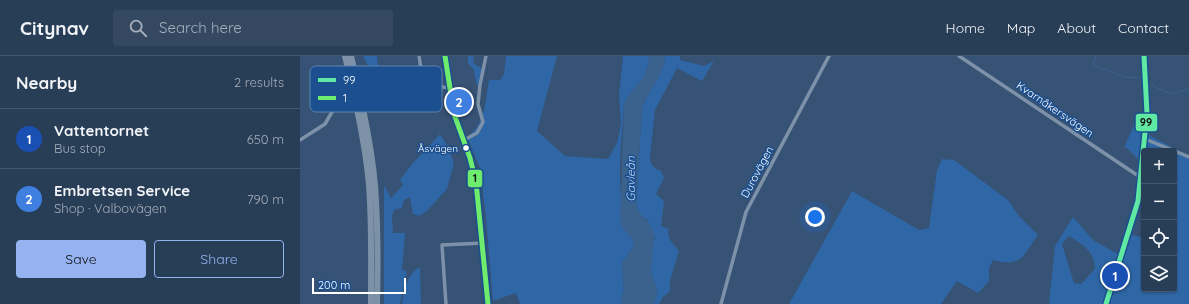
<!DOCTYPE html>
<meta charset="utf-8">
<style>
body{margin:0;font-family:Quicksand,sans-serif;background:#344961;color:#f1f3f6}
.controls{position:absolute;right:12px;bottom:12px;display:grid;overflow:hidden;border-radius:4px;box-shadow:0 1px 3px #0004}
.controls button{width:36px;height:36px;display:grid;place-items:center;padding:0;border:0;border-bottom:1px solid #44576d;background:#283e57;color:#f1f3f6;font:20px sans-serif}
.scale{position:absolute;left:12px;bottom:10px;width:94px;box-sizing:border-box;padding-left:4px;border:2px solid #fff;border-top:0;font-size:11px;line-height:14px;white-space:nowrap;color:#fff;-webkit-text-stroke:3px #1b4f8f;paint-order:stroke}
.you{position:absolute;left:515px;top:161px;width:14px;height:14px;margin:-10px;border:3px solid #fff;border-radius:50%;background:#1a73e8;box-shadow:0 0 0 6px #1a73e833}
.badge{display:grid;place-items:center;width:26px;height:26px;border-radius:50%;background:#95b2f1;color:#fff;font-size:13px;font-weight:700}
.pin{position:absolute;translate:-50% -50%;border:2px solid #fff;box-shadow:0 1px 4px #0006}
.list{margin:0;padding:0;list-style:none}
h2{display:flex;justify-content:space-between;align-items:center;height:52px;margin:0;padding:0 16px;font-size:17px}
h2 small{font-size:13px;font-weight:400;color:#a5aeba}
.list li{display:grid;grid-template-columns:26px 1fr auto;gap:12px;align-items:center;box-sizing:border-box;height:60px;padding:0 16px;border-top:1px solid #44576d}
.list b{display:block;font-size:15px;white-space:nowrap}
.list p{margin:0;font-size:13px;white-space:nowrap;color:#a5aeba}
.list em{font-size:13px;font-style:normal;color:#a5aeba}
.actions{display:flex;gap:8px;padding:12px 16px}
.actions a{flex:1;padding:9px 0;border:1px solid #95b2f1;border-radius:4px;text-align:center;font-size:14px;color:#95b2f1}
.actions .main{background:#95b2f1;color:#111}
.icon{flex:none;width:22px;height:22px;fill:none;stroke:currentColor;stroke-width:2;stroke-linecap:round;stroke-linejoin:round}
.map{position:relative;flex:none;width:889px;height:248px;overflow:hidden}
header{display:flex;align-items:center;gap:24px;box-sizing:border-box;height:56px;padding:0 20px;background:#283e57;border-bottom:1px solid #44576d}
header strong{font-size:19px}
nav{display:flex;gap:22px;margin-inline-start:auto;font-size:14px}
.search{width:280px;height:36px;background:#344961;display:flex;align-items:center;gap:10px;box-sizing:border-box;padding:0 14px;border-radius:4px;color:#a5aeba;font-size:15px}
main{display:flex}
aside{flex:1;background:#283e57}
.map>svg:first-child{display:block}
</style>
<header>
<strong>Citynav</strong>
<div class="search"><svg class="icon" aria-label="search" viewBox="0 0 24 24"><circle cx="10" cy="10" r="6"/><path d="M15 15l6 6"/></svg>Search here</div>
<nav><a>Home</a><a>Map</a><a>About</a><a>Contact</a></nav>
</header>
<main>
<aside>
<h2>Nearby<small>2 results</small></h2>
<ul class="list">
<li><span class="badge" style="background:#1a4fb4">1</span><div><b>Vattentornet</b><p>Bus stop</p></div><em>650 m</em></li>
<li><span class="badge" style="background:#3f7fe0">2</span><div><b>Embretsen Service</b><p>Shop · Valbovägen</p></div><em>790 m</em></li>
</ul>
<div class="actions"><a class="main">Save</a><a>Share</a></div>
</aside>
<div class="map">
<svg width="889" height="248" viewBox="0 0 889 248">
<rect width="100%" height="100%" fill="#365274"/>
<path fill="#2f66a5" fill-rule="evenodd" d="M63,0H77L78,9L75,13L69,12Z
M168,0H174L173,7L183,13L179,30L176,27L174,14L168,7Z
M206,0H257L237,75L265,100L308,103L317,87L321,67L319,39L323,0H349C349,23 333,30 324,48C322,84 312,155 334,184L333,191L322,207L324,234L321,246L322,248H220L216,237L193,245L186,162L180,112L167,81C186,68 185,45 189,24H200L204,18Z
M365,0H380V4L404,10L414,5L402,25L377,12L355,54L350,101C351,109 353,112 361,115L364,122L356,138L364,145L361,170L369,173C366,184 374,187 379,195L370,225V235L363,241L359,248H354L357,235L353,225L351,213L352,188L355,182L348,165L338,157L336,149L342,51C349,33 363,21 365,0Z
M834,69H846L850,80L889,100V248H749L755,190L773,161L793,184L821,200L829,178L844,182V233H874V95H844V109L827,92H824ZM769,180C783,189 794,194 795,213L781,228L774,227L762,188Z
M140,78L148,91L154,107L147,133L127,155L119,160L113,158L110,141L104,144L102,152L94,154L92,160L93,177H104L105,179L102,214L107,215L100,248H84V129L91,142L103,129L100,124L112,108Z
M642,103L654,104L708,144L719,160L738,179C723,200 721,212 693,204L689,212V225L678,237L657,225L641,248H489L552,135L619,174L629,172L637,114Z
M118,212H120L121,248H102C104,233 106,221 118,212Z"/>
<path fill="#3b618d" d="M349,0H365C363,21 349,33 342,51L336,149C339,160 349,164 353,175C356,181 351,203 351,212C351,220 357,228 357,236C357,240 355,244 354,248H322L321,246L324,234L322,207L333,191L334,185L322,171L320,163L324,48C333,30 349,23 349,0Z"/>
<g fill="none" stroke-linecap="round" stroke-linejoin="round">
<path stroke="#3b618d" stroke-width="1" d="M796,0L793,9L825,21L839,22L844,25
M847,27L870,38L889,33
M622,248L624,246"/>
<path stroke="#7d92a8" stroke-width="3.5" d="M119,0L121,13L118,27L149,32
M659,0L840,121
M60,27C89,14 90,11 118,27
M845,83L889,101
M0,84L25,68L43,37L49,32
M164,84L177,77L183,66L178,48L180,29L186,0
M146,248L142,189L183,187
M421,248L446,156L529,0"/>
<path stroke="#7d92a8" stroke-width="4" d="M806,248L838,145L847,57L844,0"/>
<path stroke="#798da4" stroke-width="4.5" d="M145,0L154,58L170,102L176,126L188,248"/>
<path stroke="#7e92a7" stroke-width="6" d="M45,0C55,43 65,85 69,129C72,169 71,208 71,248
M51,0C61,43 71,85 75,129C78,169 78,208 77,248"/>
<g stroke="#1b4f8f" stroke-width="8">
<path id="bus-1" d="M806,248L838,145L847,57L844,0"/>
</g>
<g stroke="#1b4f8f" stroke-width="8">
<path id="bus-2" d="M145,0L154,58L170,102L176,126L188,248"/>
</g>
<use href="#bus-1" stroke="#60e9a3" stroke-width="5"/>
<use href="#bus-2" stroke="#6dec6d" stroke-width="5"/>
</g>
<circle fill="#fff" stroke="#1b4f8f" stroke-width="1.5" cx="166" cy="92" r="3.5"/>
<g text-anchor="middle" stroke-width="3" stroke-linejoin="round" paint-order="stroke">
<g font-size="10" fill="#fff" stroke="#1b4f8f" text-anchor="end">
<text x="158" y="96">Åsvägen</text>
</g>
<g font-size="11" fill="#fff" stroke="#1b4f8f">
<text transform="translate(755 53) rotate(34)" y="4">Kvarnåkersvägen</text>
<text transform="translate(457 116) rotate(-62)" y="4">Durovägen</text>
</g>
<g font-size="12" font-style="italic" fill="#b5d3f5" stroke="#1b4f8f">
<text transform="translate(331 123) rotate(-90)" y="4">Gavleån</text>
</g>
</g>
<rect x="10" y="10" width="132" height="46" rx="6" fill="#1b4f8f" stroke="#5f84b1" stroke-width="1"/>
<rect x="18" y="22" width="18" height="4" fill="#60e9a3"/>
<rect x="18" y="40" width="18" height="4" fill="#6dec6d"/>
<g font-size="11" fill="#fff">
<text x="43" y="28">99</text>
<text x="43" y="46">1</text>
</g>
<g stroke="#1b4f8f" stroke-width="1.5">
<rect x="835" y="57" width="23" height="19" rx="4" fill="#60e9a3"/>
<rect x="167" y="113" width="16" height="19" rx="4" fill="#6dec6d"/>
</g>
<g font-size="11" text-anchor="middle" font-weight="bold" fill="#111">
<text x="846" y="70">99</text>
<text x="175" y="126">1</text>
</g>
</svg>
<div class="controls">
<button>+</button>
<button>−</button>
<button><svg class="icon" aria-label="locate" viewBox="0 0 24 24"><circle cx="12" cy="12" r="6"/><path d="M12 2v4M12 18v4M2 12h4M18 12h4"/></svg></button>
<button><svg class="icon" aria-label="layers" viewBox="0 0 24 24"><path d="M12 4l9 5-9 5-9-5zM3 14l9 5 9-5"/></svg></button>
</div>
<div class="scale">200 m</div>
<div class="you"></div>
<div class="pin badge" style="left:815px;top:220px;background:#1a4fb4">1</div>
<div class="pin badge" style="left:159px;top:46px;background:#3f7fe0">2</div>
</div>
</main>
